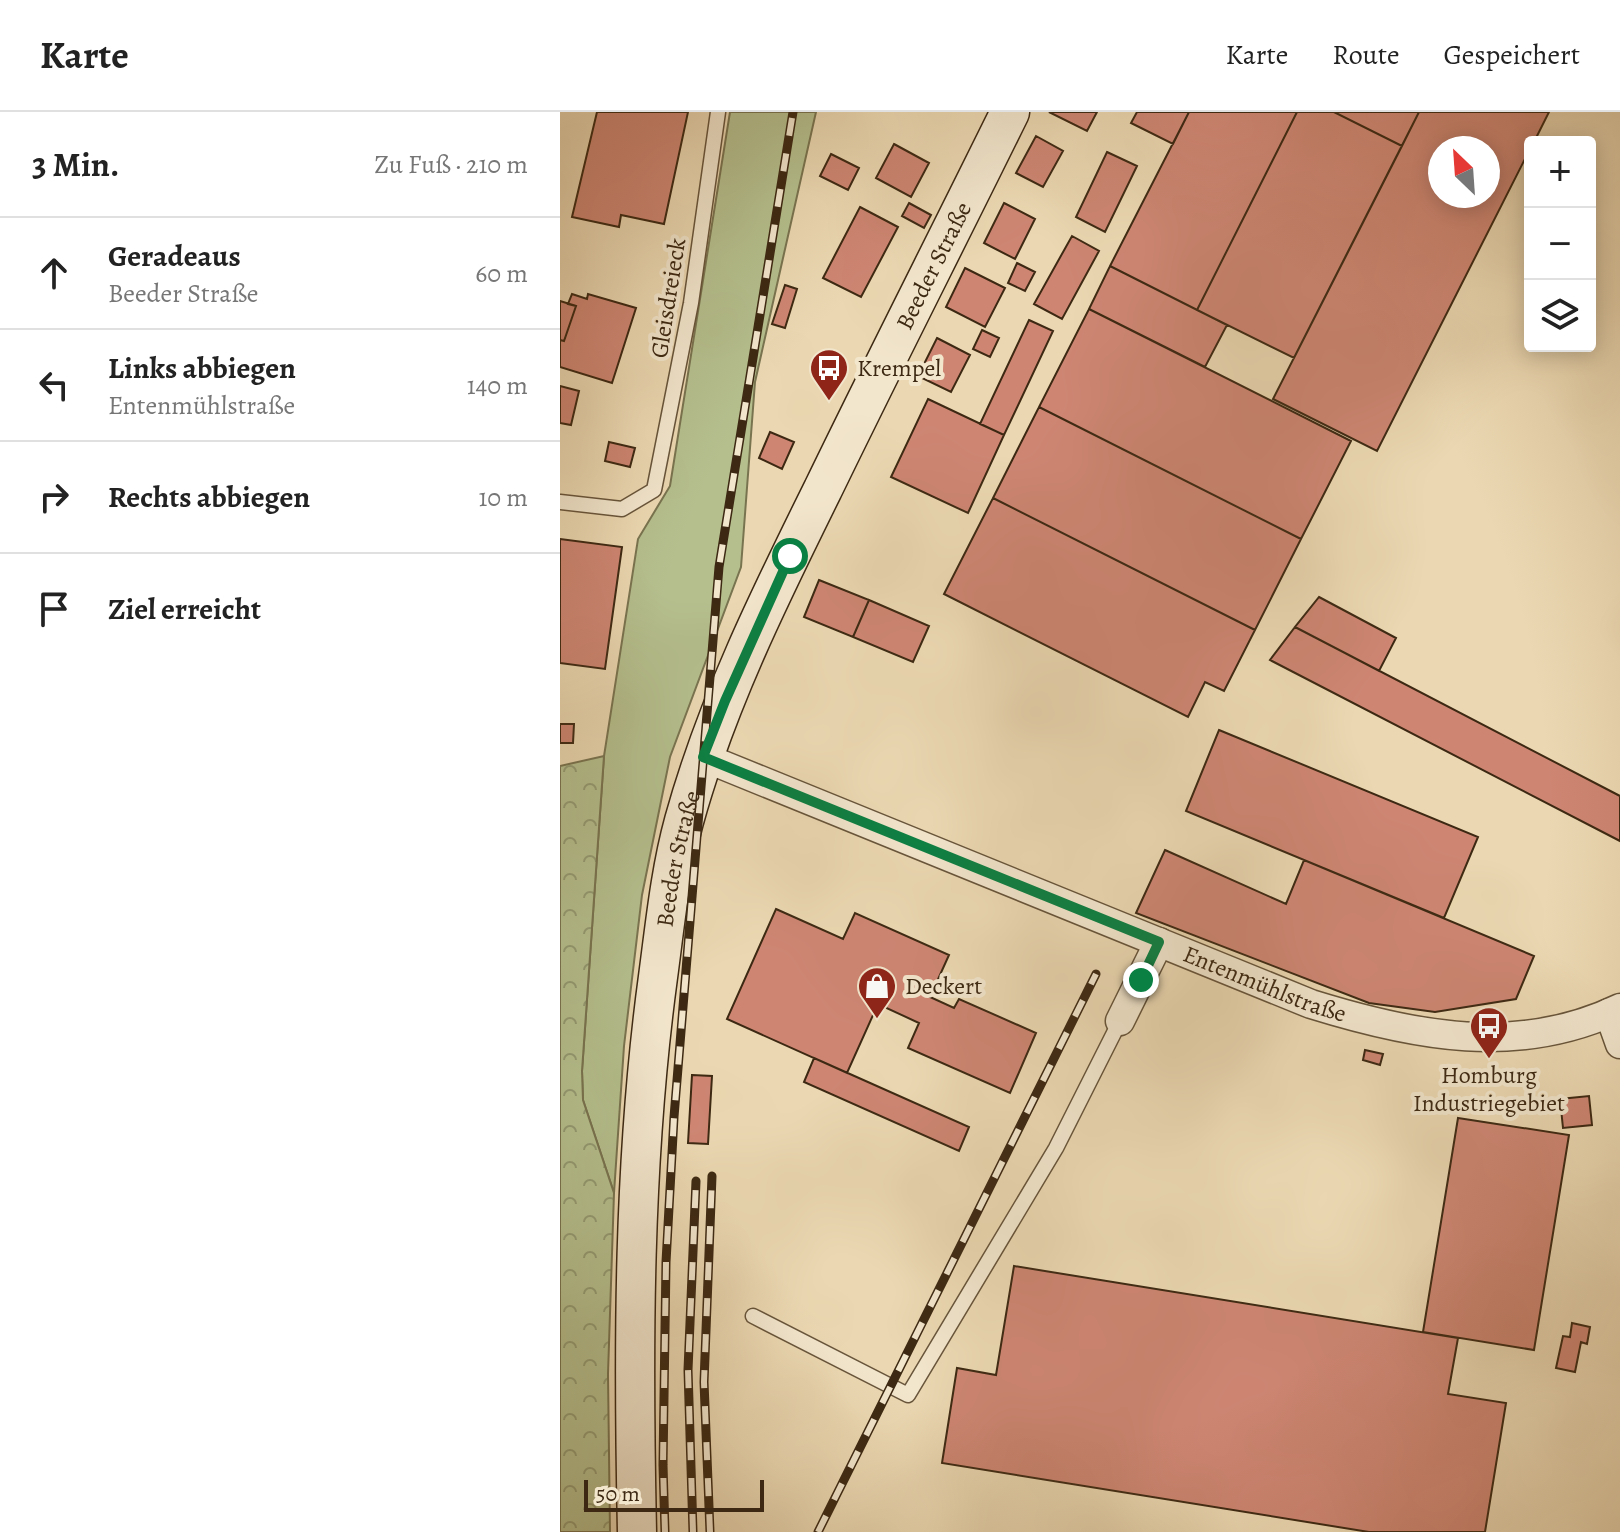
<!DOCTYPE html>
<html lang="de">
<meta charset="utf-8">
<style>
body{margin:0;font-family:Alegreya,serif;background:#f2f2f2;color:#222}
.controls{position:absolute;right:24px;top:24px;display:grid;overflow:hidden;border-radius:8px;box-shadow:0 4px 20px #0003}
.controls button{width:72px;height:72px;display:grid;place-items:center;padding:0;border:0;border-bottom:2px solid #e0e0e0;background:#fff;color:#222;font:40px sans-serif}
.compass{position:absolute;left:868px;top:24px;width:72px;height:72px;border-radius:50%;background:#fff;box-shadow:0 4px 20px #0003;rotate:335deg}
.scale{position:absolute;left:24px;bottom:20px;width:180px;box-sizing:border-box;padding-left:8px;border:4px solid #3d2913;border-top:0;font-size:22px;line-height:28px;white-space:nowrap;color:#3d2913;-webkit-text-stroke:6px #f2e6cd;paint-order:stroke}
.stop{position:absolute;width:24px;height:24px;margin:-18px;border:6px solid #0b8043;border-radius:50%;background:#fff}
.stop.end{background:#0b8043;border-color:#fff;box-shadow:0 2px 8px #0008}
.list{margin:0;padding:0;list-style:none}
h2{display:flex;justify-content:space-between;align-items:center;height:104px;margin:0;padding:0 32px;font-size:34px}
h2 small{font-size:26px;font-weight:400;color:#767676}
.list li{display:grid;grid-template-columns:52px 1fr auto;gap:24px;align-items:center;box-sizing:border-box;height:112px;padding:0 32px;border-top:2px solid #e0e0e0}
.list b{display:block;font-size:30px;white-space:nowrap}
.list p{margin:0;font-size:26px;white-space:nowrap;color:#767676}
.list em{font-size:26px;font-style:normal;color:#767676}
.icon{flex:none;width:44px;height:44px;fill:none;stroke:currentColor;stroke-width:2;stroke-linecap:round;stroke-linejoin:round}
.map{position:relative;flex:none;width:1060px;height:1420px;overflow:hidden}
header{display:flex;align-items:center;gap:48px;box-sizing:border-box;height:112px;padding:0 40px;background:#fff;border-bottom:2px solid #e0e0e0}
header strong{font-size:38px}
nav{display:flex;gap:44px;margin-inline-start:auto;font-size:28px}
main{display:flex}
aside{flex:1;background:#fff}
.map>svg:first-child{display:block}
</style>
<header>
<strong>Karte</strong>
<nav><a>Karte</a><a>Route</a><a>Gespeichert</a></nav>
</header>
<main>
<aside>
<h2>3 Min.<small>Zu Fuß · 210 m</small></h2>
<ul class="list">
<li><svg class="icon" aria-label="ahead" viewBox="0 0 24 24"><path d="M12 20V5M6 11l6-6 6 6"/></svg><div><b>Geradeaus</b><p>Beeder Straße</p></div><em>60 m</em></li>
<li><svg class="icon" aria-label="left" viewBox="0 0 24 24"><path d="M17 20v-9H6M10 6l-5 5 5 5"/></svg><div><b>Links abbiegen</b><p>Entenmühlstraße</p></div><em>140 m</em></li>
<li><svg class="icon" aria-label="right" viewBox="0 0 24 24"><path d="M7 20v-9h11M14 6l5 5-5 5"/></svg><div><b>Rechts abbiegen</b></div><em>10 m</em></li>
<li><svg class="icon" aria-label="arrive" viewBox="0 0 24 24"><path d="M6 21V4h12l-3 4 3 4H6"/></svg><div><b>Ziel erreicht</b></div></li>
</ul>
</aside>
<div class="map">
<svg width="1060" height="1420" viewBox="0 0 1060 1420">
<defs>
<pattern id="forest-crowns" width="20" height="18" patternUnits="userSpaceOnUse" patternTransform="scale(2)"><rect width="20" height="18" fill="#b5bf8e"/><path d="M2 6a3 3 0 1 1 6 0M12 15a3 3 0 1 1 6 0" fill="none" stroke="#949b73"/></pattern>
</defs>
<rect width="100%" height="100%" fill="#ebd8b2"/>
<filter id="stains"><feTurbulence type="fractalNoise" baseFrequency=".0025" numOctaves="4"/><feColorMatrix values="0 0 0 0 .2 0 0 0 0 .09 0 0 0 0 .02 0 0 0 .5 -.17"/></filter>
<radialGradient id="worn" r=".72"><stop offset=".6" stop-color="#630" stop-opacity="0"/><stop offset="1" stop-color="#630" stop-opacity=".3"/></radialGradient>
<path fill="#b5bf8e" stroke="#797450" stroke-width="2" d="M170,0H256L195,270L181,455L110,645L82,783L64,934L54,1081L23,988L22,959L44,644L78,427L110,374Z"/>
<path fill="url(#forest-crowns)" stroke="#797450" stroke-width="2" d="M44,644L22,959L23,988L54,1081L48,1262L50,1420H0V654Z"/>
<path fill="#ce8673" stroke="#3d2913" stroke-width="2" fill-rule="evenodd" d="M37,0H128L104,112L61,103L59,115L12,105Z
M489,0H537L527,19Z
M577,0H629L613,32L571,11Z
M629,0H737L637,198L550,154Z
M737,0H774L842,34L734,246L637,198Z
M774,0H859L842,34Z
M859,0H989L974,30H970V37L817,339L713,287ZM880,36H928V84H880Z
M476,24L503,39L483,75L456,61Z
M334,32L369,51L351,85L316,66Z
M547,40L577,54L545,120L516,105Z
M271,42L299,56L288,78L260,64Z
M349,91L371,103L364,116L342,104Z
M444,91L475,107L455,147L424,131Z
M300,95L338,115L301,185L263,166Z
M512,124L539,139L502,207L474,192Z
M457,151L475,160L465,179L448,171Z
M550,154L667,213L645,255L529,197Z
M405,156L445,176L425,215L386,195Z
M225,173L237,177L225,216L212,212Z
M12,182L27,187L28,182L76,196L52,271L0,255V228L4,229L16,194L8,192Z
M0,189L16,194L4,229L0,228Z
M529,197L791,329L741,427L479,295Z
M469,208L493,219L444,323L420,312Z
M422,218L439,226L430,245L413,237Z
M377,226L410,243L391,280L358,264Z
M0,274L19,279L11,313L0,311Z
M368,287L444,323L408,401L331,365Z
M479,295L741,427L695,518L433,386Z
M210,320L234,330L222,357L199,346Z
M49,330L75,336L70,355L45,349Z
M433,386L695,518L664,579L645,570L628,605L384,482Z
M0,427L62,435L45,557L0,551Z
M259,468L309,488L293,525L244,505Z
M759,485L836,526L819,559L735,515Z
M309,488L369,514L353,550L293,525Z
M735,515L1060,684V729L710,548Z
M0,612H14L13,631H0Z
M659,618L918,725L884,806L626,699Z
M605,738L726,792L744,748L974,844L956,887L875,900L809,891L576,801Z
M216,797L283,827L295,801L389,843L370,885L394,896L399,887L476,921L450,981L348,936L359,911L318,892L287,961L167,907Z
M805,938L823,942L820,953L803,948Z
M254,946L409,1015L399,1039L244,970Z
M132,963L152,964L148,1032L128,1031Z
M1029,984L1032,1013L1003,1016L1000,987Z
M898,1006L1009,1023L974,1238L863,1220Z
M454,1154L898,1226L888,1282L946,1291L925,1420H809L382,1351L397,1256L436,1263Z
M1012,1211L1030,1215L1027,1232L1021,1230L1015,1260L996,1256L1003,1224L1010,1225Z"/>
<g fill="none" stroke-linecap="round" stroke-linejoin="round">
<g stroke="#68553b" stroke-width="17">
<path id="lane" d="M0,390L62,397L94,378L131,191L158,0
M193,1204L348,1283L496,1036L560,909"/>
</g>
<g stroke="#68553b" stroke-width="31">
<g id="street">
<path id="s1" d="M143,645L751,892C854,924 958,945 1060,896"/>
<path d="M1049,901L1060,932"/>
<path d="M560,909L599,830"/>
</g>
</g>
<g stroke="#3d2913" stroke-width="41">
<g id="secondary">
<path id="s2" d="M77,1420C73,1235 73,1049 98,865C105,813 110,760 124,709C156,593 210,484 263,377C324,251 388,126 450,0"/>
</g>
</g>
<use href="#lane" stroke="#f2e6cd" stroke-width="14"/>
<use href="#street" stroke="#f2e6cd" stroke-width="28"/>
<use href="#secondary" stroke="#f2e6cd" stroke-width="38"/>
<g stroke="#3d2913" stroke-width="9">
<path id="rail" d="M105,1420L103,1353L106,1150L114,1005L159,455L233,0
M133,1420L128,1258L136,1069
M150,1420L144,1270L152,1064
M258,1420L536,862"/>
</g>
<use href="#rail" stroke="#f2e6cd" stroke-width="6" stroke-dasharray="18" stroke-linecap="butt"/>
</g>
<g fill="none" stroke-linecap="round" stroke-linejoin="round">
<path stroke="#0b8043" stroke-width="10" d="M230,444L165,589L143,645L599,830L581,868"/>
</g>
<defs>
<g id="bus-pin" transform="scale(2)"><path d="M0 17L-7.5 6A9.5 9.5 0 1 1 7.5 6Z" fill="#8f2418" stroke="#f2e6cd"/><path d="M-5-6H5V4H4V6H2V4H-2V6H-4V4H-5ZM-3.5-4V0h7V-4ZM-3.5 1.2v1.5H-2V1.2ZM2 1.2v1.5H3.5V1.2Z" fill="#fff"/></g>
<g id="shop-pin" transform="scale(2)"><path d="M0 17L-7.5 6A9.5 9.5 0 1 1 7.5 6Z" fill="#8f2418" stroke="#f2e6cd"/><path d="M-5-2.5h2.3a2.7 3.5 0 0 1 5.4 0H5L5.5 6h-11ZM-1.5-2.5h3a1.5 2.3 0 0 0-3 0Z" fill="#fff"/></g>
</defs>
<g fill-rule="evenodd">
<use href="#bus-pin" x="269" y="256"/>
<use href="#shop-pin" x="317" y="874"/>
<use href="#bus-pin" x="929" y="914"/>
</g>
<g text-anchor="middle" stroke-width="8" stroke-linejoin="round" paint-order="stroke">
<g font-size="24" fill="#3d2913" stroke="#f2e6cd">
<text dy="8" stroke="none"><textPath href="#s2" startOffset="1324">Beeder Straße</textPath></text>
<text transform="translate(108 186) rotate(-81)" y="8">Gleisdreieck</text>
<text dy="8" stroke="none"><textPath href="#s2" startOffset="676">Beeder Straße</textPath></text>
<text dy="8" stroke="none"><textPath href="#s1" startOffset="606">Entenmühlstraße</textPath></text>
</g>
<g font-size="24" fill="#3d2913" stroke="#f2e6cd" text-anchor="start">
<text x="297" y="264">Krempel</text>
<text x="345" y="882">Deckert</text>
<text x="929" y="971" text-anchor="middle">Homburg<tspan x="929" dy="28">Industriegebiet</tspan></text>
</g>
</g>
<rect width="100%" height="100%" filter="url(#stains)"/>
<rect width="100%" height="100%" fill="url(#worn)"/>
</svg>
<div class="controls">
<button>+</button>
<button>−</button>
<button><svg class="icon" aria-label="layers" viewBox="0 0 24 24"><path d="M12 4l9 5-9 5-9-5zM3 14l9 5 9-5"/></svg></button>
</div>
<svg class="compass" viewBox="-18 -18 36 36"><path d="M0-13l5 13h-10z" fill="#e53935"/><path d="M0 13l5-13h-10z" fill="#767676"/></svg>
<div class="scale">50 m</div>
<div class="stop" style="left:230px;top:444px"></div>
<div class="stop end" style="left:581px;top:868px"></div>
</div>
</main>
